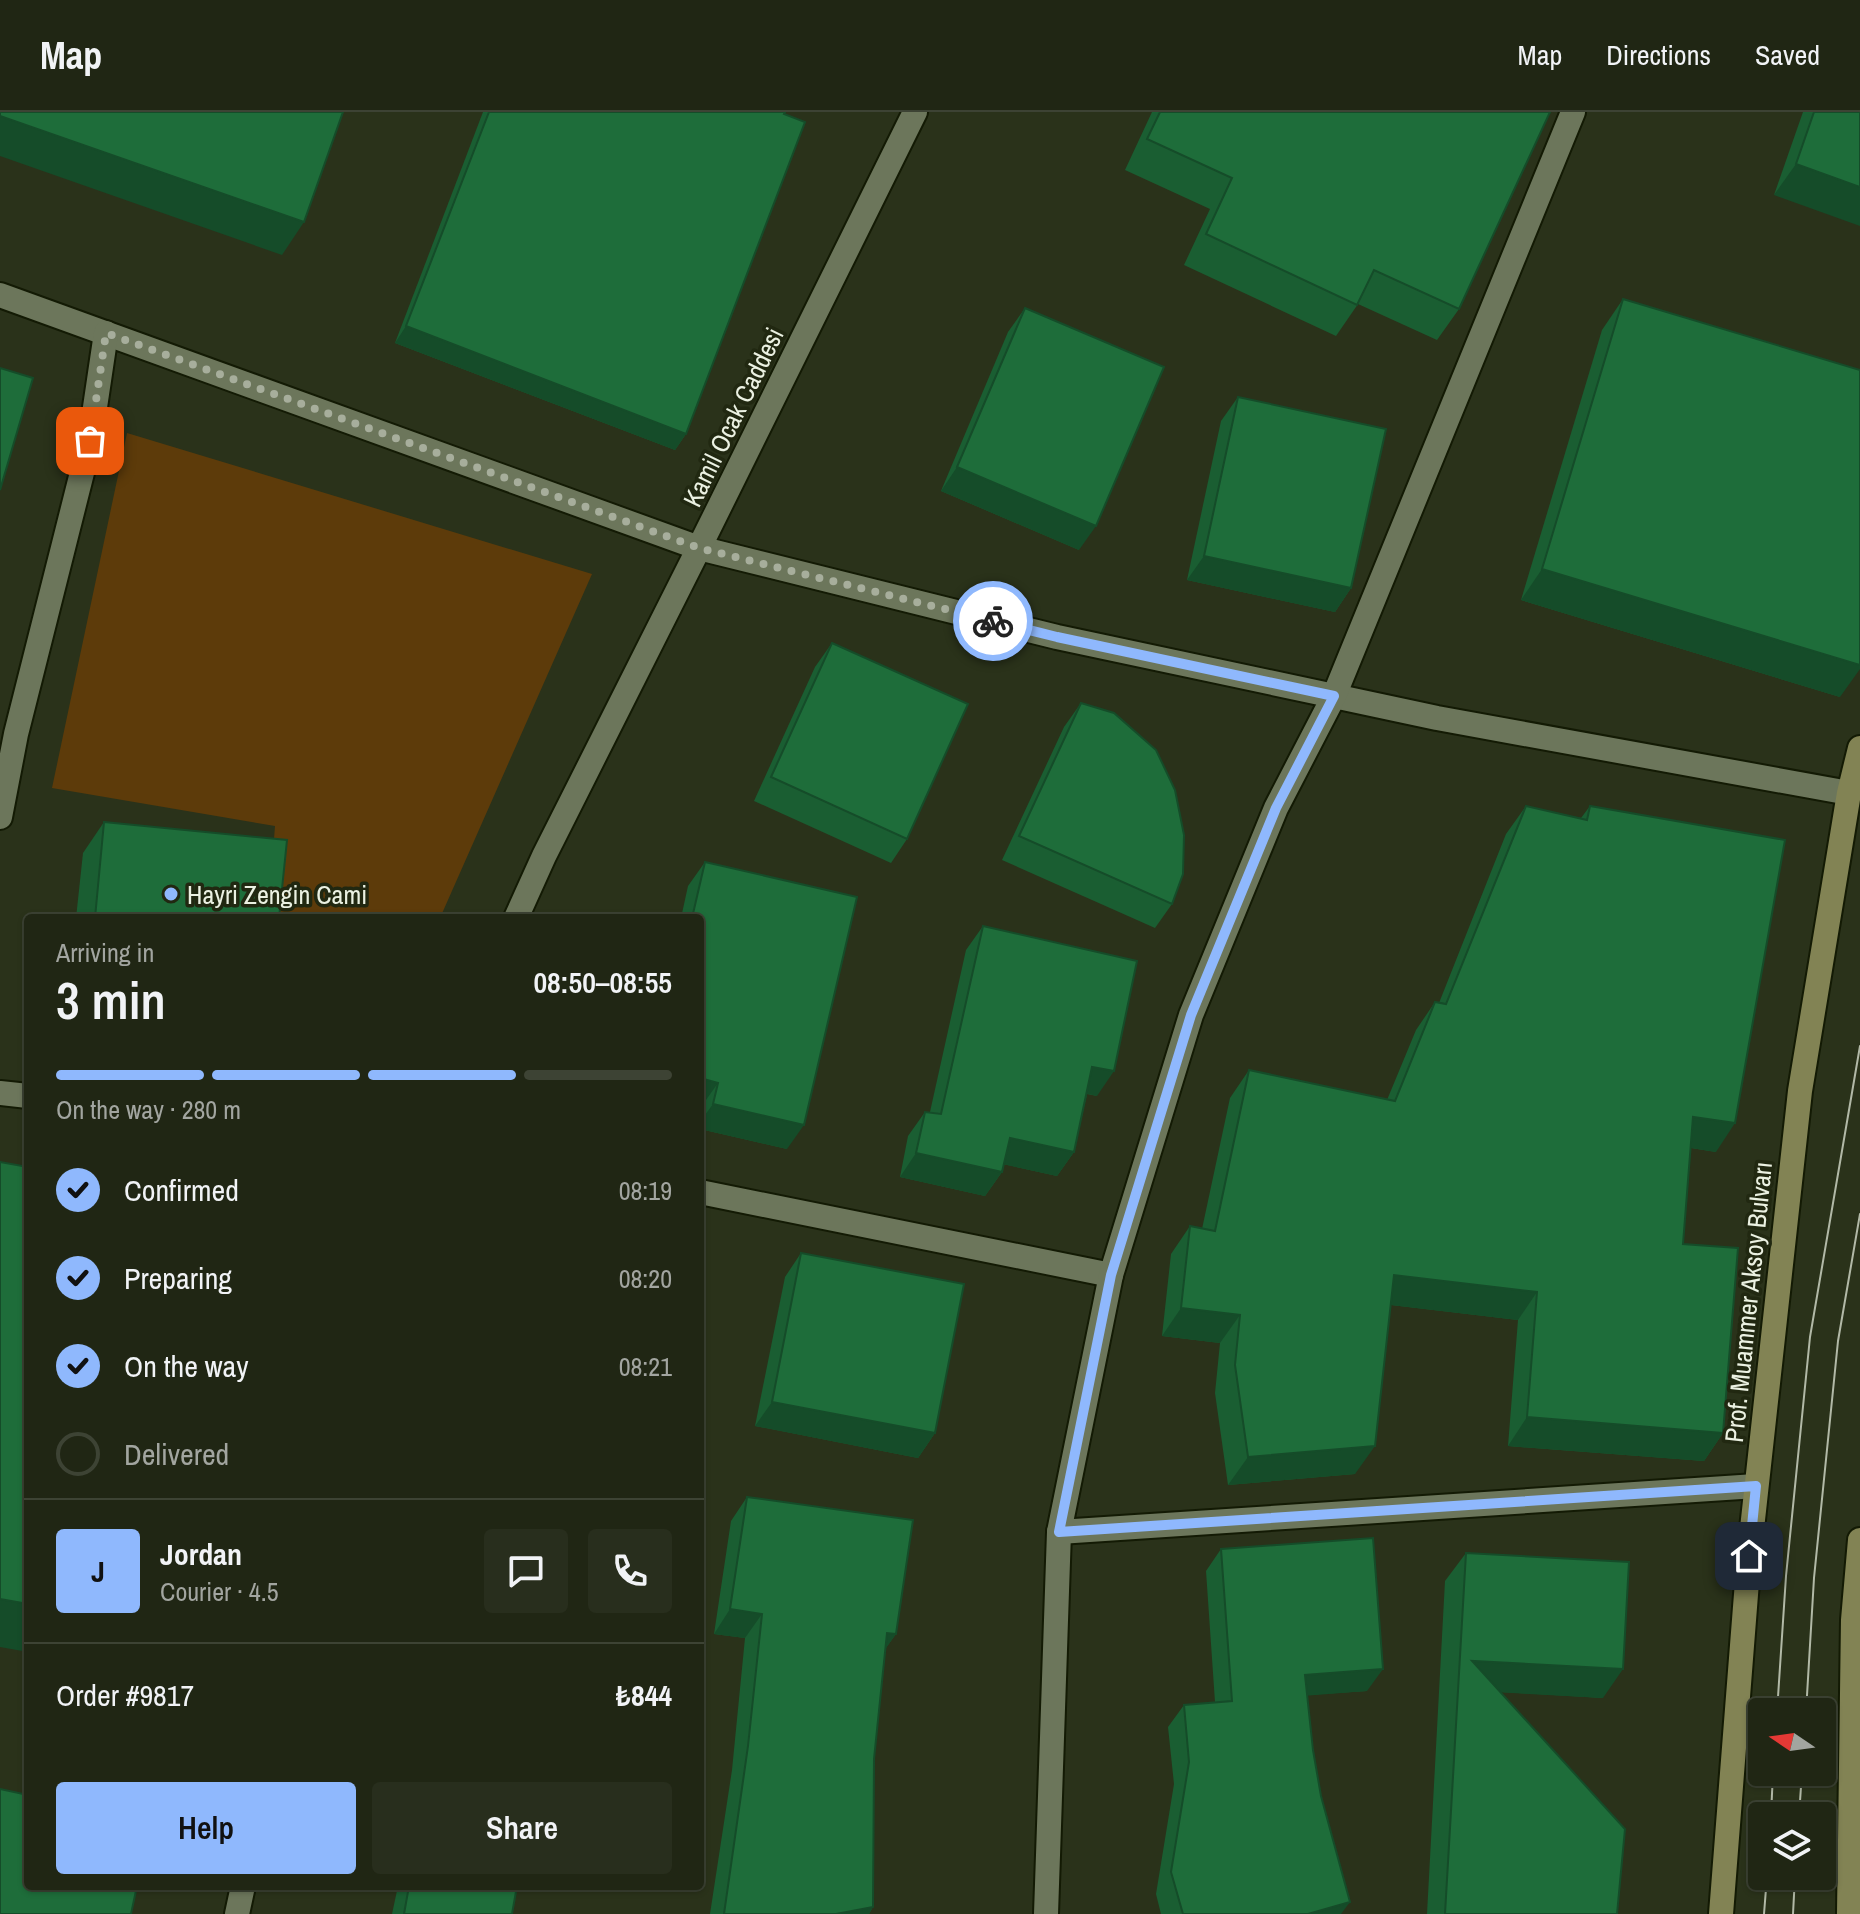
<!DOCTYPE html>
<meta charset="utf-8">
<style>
:root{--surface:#202614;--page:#282e1d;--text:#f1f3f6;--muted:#a2a5a0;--line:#3d4334;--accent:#8fb8fd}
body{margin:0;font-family:"Archivo Narrow",sans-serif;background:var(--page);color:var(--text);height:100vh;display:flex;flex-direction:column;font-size:30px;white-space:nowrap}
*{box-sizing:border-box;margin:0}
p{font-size:26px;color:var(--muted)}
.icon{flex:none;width:44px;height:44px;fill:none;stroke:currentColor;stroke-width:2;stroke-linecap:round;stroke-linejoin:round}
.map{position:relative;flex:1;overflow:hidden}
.panel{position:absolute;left:24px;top:802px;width:680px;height:976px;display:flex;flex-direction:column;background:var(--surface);border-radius:8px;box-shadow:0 2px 6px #0004,0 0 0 2px var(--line)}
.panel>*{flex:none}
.needle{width:52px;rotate:283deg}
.buttons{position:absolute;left:1748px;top:1586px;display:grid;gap:16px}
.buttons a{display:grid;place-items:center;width:88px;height:88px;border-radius:8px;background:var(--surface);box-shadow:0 2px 6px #0004,0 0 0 2px var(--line);font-size:40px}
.pin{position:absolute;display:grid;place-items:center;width:68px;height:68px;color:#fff;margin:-34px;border-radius:16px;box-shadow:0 4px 12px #0006}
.courier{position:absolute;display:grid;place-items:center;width:80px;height:80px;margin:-40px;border:6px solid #8fb8fd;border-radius:50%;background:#fff;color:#222;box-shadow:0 2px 10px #0007}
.overview em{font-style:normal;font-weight:600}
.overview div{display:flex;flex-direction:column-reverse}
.overview{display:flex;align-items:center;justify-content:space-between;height:136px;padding:0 32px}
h1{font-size:52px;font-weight:600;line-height:60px}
.bar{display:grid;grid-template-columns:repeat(4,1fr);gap:12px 8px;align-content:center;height:96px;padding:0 32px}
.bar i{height:10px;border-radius:6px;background:var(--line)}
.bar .active{background:var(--accent)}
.bar p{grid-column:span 4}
.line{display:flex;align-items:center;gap:20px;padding:0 32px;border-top:2px solid var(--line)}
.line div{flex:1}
.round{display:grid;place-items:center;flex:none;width:84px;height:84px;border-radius:8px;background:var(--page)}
ol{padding:0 32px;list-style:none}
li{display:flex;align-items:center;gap:24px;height:88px}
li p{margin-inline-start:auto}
li .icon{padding:8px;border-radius:50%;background:var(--accent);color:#111;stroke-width:4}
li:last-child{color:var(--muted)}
li i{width:44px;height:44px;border:4px solid var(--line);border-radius:50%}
.cta{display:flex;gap:16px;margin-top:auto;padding:16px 32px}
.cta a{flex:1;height:92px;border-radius:8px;background:var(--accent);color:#111;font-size:32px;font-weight:600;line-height:92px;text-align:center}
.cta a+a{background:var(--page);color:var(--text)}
header{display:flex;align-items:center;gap:48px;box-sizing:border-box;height:112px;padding:0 40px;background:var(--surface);border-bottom:2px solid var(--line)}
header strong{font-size:38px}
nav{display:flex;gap:44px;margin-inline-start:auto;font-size:28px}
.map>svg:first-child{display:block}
.green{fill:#5d3b0a}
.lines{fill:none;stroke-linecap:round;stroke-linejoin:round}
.minor-casing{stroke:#131a04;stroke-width:28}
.tertiary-casing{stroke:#131a04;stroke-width:28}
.secondary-casing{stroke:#131a04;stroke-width:28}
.minor{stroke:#6c765b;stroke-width:24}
.tertiary{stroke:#6c765b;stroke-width:24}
.secondary{stroke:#828354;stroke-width:24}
.tram{stroke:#b2b9a7;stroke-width:2}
.wall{fill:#1a5e32}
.shaded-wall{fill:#154c29}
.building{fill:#1e6d3a;stroke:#154c29;stroke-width:2}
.done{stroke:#a7ae9c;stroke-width:8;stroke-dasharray:0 14.4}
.route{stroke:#8fb8fd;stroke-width:10}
.poi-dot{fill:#8fb8fd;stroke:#212811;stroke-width:3}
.labels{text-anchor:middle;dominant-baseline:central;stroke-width:7;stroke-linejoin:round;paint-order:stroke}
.street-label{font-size:26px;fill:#ebf1e2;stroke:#212811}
.poi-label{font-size:26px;fill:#ebf1e2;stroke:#212811;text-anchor:start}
</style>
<header>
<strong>Map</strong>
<nav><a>Map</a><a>Directions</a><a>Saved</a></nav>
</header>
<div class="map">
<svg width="1860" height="1802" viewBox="0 0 1860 1802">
<rect width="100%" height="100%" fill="#2a321a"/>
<polygon class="green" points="127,321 592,462 440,806 268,806 275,714 52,676"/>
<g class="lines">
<g class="minor-casing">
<g id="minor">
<polyline points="0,183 699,436 1057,525 1334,584 1437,606 1849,681"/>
<polyline points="0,705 16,622 90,329 106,221"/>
<polyline points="0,981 28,984"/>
<polyline points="700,1080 1111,1163"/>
<polyline points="1059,1420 1756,1374"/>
<polyline points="1046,1802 1059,1420 1111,1163 1191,903 1276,696 1334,584 1573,0"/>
</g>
</g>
<g class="tertiary-casing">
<g id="tertiary">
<polyline points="516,806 544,744 699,436 915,0"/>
<polyline points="237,1802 243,1774"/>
</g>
</g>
<g class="secondary-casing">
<g id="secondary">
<polyline points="1721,1802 1749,1444 1800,979 1849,681 1860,636"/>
<polyline points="1849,1802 1853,1508 1860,1428"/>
</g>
</g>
<use href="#minor" class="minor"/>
<use href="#tertiary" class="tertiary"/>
<use href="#secondary" class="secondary"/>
<g class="tram">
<polyline points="1777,1600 1786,1464 1810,1225 1860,934"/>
<polyline points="1806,1600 1814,1466 1838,1229 1860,1102"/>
<polyline points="1771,1704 1773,1660"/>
<polyline points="1799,1704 1802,1660"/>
<polyline points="1764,1802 1767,1764"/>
<polyline points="1793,1802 1795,1764"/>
</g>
</g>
<g class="wall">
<polygon points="483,0 785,0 686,322 675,338 395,231"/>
<polygon points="1152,0 1550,0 1459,197 1437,228 1358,192 1336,224 1184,153 1210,97 1125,58"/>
<polygon points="1803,0 1860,0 1774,83"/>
<polygon points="1623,187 1840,585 1521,488 1602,218"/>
<polygon points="1025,196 1079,438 941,379 1008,220"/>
<polygon points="1238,285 1351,476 1335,500 1187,468 1221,309"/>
<polygon points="832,531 907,727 891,751 754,689 815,555"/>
<polygon points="1081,591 1172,792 1155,816 1002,748 1064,615"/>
<polygon points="1526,694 1581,706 1590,694 1716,1040 1691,1036 1683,1132 1723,1321 1704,1349 1508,1334 1518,1208 1391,1193 1355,1362 1228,1373 1215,1281 1220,1231 1162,1224 1171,1142 1190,1114 1202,1117 1230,986 1249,958 1387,988 1416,918 1435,890 1439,891 1506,722"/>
<polygon points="104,710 279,806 76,806 83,741"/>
<polygon points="705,750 787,1037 700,1017 700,806 681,806 688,774"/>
<polygon points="983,814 1097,984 1087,982 1074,1040 1057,1064 1003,1052 1002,1060 985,1084 900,1065 908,1024 925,1000 930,1000 966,838"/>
<polygon points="801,1141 935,1321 918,1346 755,1314 785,1165"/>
<polygon points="747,1385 896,1522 885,1537 874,1647 873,1795 869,1802 710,1802 732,1658 745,1526 714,1522 731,1409"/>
<polygon points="1221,1437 1367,1579 1307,1583 1313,1638 1341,1802 1161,1802 1156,1782 1174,1672 1168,1615 1184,1593 1215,1590 1206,1459"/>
<polygon points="1466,1441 1603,1586 1501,1580 1617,1802 1427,1802 1445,1469"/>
<polygon points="398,1774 517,1774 512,1802 392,1802"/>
</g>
<g class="shaded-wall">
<polygon points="0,4 304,110 282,143 0,44"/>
<polygon points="1796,52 1860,75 1860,114 1774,83"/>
<polygon points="406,214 686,322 675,338 395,231"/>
<polygon points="957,355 1096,414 1079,438 941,379"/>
<polygon points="1204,444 1351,476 1335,500 1187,468"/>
<polygon points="1542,457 1860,553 1860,557 1840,585 1521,488"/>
<polygon points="1092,955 1114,959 1097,984 1076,979"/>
<polygon points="700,966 718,971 701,995 700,994"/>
<polygon points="713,992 804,1013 787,1037 700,1017 700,1010"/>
<polygon points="1693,1005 1735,1011 1716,1040 1673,1033"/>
<polygon points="1010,1026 1074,1040 1057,1064 993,1050"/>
<polygon points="916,1041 1002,1060 985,1084 900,1065"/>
<polygon points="1394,1163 1537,1180 1518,1208 1374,1191"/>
<polygon points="1181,1196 1240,1203 1220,1231 1162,1224"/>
<polygon points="772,1290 935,1321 918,1346 755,1314"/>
<polygon points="1527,1305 1723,1321 1704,1349 1508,1334"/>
<polygon points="1375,1334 1355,1362 1228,1373 1248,1345"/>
<polygon points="0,1487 28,1492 28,1540 0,1535"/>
<polygon points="730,1497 762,1502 745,1526 714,1522"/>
<polygon points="887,1521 896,1522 879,1546"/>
<polygon points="1472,1549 1623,1557 1603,1586 1458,1578"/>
<polygon points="1383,1557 1367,1579 1290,1585 1305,1563"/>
<polygon points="1350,1790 1341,1802 1308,1802"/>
<polygon points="873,1795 869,1802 836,1802"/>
</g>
<g class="building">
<polygon points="0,0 343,0 304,110 0,4"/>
<polygon points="489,0 785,0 784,2 805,10 686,322 406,214"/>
<polygon points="1160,0 1550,0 1459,197 1374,158 1357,193 1206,122 1232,66 1147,27"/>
<polygon points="1814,0 1860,0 1860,75 1796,52"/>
<polygon points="1623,187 1860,258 1860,553 1542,457"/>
<polygon points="1025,196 1164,255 1096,414 957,355"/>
<polygon points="0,256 33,266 0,378"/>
<polygon points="1238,285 1386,317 1351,476 1204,444"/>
<polygon points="832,531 968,592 907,727 771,665"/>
<polygon points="1081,591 1114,601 1156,638 1175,678 1184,723 1183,762 1172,792 1019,724"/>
<polygon points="1526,694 1587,708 1590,694 1785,728 1735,1011 1693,1005 1683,1132 1738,1136 1723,1321 1527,1305 1537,1180 1394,1163 1375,1334 1248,1345 1235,1253 1240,1203 1181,1196 1190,1114 1215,1119 1249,958 1395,989 1435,890 1446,892"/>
<polygon points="104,710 287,728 279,806 95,806"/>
<polygon points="705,750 857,785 804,1013 713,992 718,971 700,966 700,806 692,806"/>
<polygon points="983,814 1137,849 1114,959 1092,955 1074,1040 1010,1026 1002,1060 916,1041 925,1000 941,1002"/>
<polygon points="0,1050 28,1055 28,1492 0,1487"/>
<polygon points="801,1141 964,1172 935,1321 772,1290"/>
<polygon points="747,1385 913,1408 896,1522 887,1521 874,1647 873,1795 836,1802 724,1802 748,1634 762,1502 730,1497"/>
<polygon points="1373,1426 1383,1557 1305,1563 1313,1638 1321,1684 1350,1790 1308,1802 1183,1802 1171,1760 1189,1650 1184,1593 1232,1589 1221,1437"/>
<polygon points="1466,1441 1629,1450 1623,1557 1472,1549 1625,1717 1617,1802 1445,1802"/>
<polygon points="0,1677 28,1683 28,1774 137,1774 131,1802 0,1802"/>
<polygon points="409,1774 517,1774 512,1802 404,1802"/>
</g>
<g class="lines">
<polyline class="done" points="90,329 106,221 699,436 993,509"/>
<polyline class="route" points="993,509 1057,525 1334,584 1276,696 1191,903 1111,1163 1059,1420 1756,1374 1749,1444"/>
</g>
<circle class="poi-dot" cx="171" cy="782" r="8"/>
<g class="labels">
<g class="street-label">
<text transform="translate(733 305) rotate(-64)">Kamil Ocak Caddesi</text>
<text transform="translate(1748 1190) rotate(-84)">Prof. Muammer Aksoy Bulvarı</text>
</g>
<g class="poi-label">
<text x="187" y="782">Hayri Zengin Cami</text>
</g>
</g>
</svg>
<div class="buttons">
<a><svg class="needle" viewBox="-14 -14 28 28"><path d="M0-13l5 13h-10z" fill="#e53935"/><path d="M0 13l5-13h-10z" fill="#a2a5a0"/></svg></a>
<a><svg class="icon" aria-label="layers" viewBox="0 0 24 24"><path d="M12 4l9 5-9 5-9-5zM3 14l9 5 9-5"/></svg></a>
</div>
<div class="pin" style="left:90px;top:329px;background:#ea580c"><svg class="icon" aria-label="bag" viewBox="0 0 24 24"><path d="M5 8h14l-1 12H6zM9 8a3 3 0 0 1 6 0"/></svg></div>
<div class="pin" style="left:1749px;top:1444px;background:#1f2937"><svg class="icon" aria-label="home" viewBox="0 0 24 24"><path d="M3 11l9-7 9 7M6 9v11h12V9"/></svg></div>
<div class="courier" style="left:993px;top:509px"><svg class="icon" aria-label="bike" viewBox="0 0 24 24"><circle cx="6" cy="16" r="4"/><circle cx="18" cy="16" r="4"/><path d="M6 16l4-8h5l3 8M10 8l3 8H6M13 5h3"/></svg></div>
<section class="panel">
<div class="overview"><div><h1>3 min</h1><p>Arriving in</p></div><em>08:50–08:55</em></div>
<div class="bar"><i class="active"></i><i class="active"></i><i class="active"></i><i></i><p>On the way · 280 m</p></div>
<ol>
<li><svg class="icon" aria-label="check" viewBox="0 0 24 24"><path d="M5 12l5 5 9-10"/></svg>Confirmed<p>08:19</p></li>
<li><svg class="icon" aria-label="check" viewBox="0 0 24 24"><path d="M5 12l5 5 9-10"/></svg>Preparing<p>08:20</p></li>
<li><svg class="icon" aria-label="check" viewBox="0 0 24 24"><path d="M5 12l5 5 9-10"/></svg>On the way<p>08:21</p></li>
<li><i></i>Delivered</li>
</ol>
<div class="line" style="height:144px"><b class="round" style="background:var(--accent);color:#111">J</b><div><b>Jordan</b><p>Courier · 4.5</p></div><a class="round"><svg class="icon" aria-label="chat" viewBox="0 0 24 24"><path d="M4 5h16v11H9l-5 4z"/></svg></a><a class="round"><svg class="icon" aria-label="phone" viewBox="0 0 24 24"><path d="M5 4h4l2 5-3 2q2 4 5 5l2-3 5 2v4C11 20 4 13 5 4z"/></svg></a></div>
<div class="line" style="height:104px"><div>Order #9817</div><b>₺844</b></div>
<div class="cta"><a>Help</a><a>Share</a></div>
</section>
</div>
